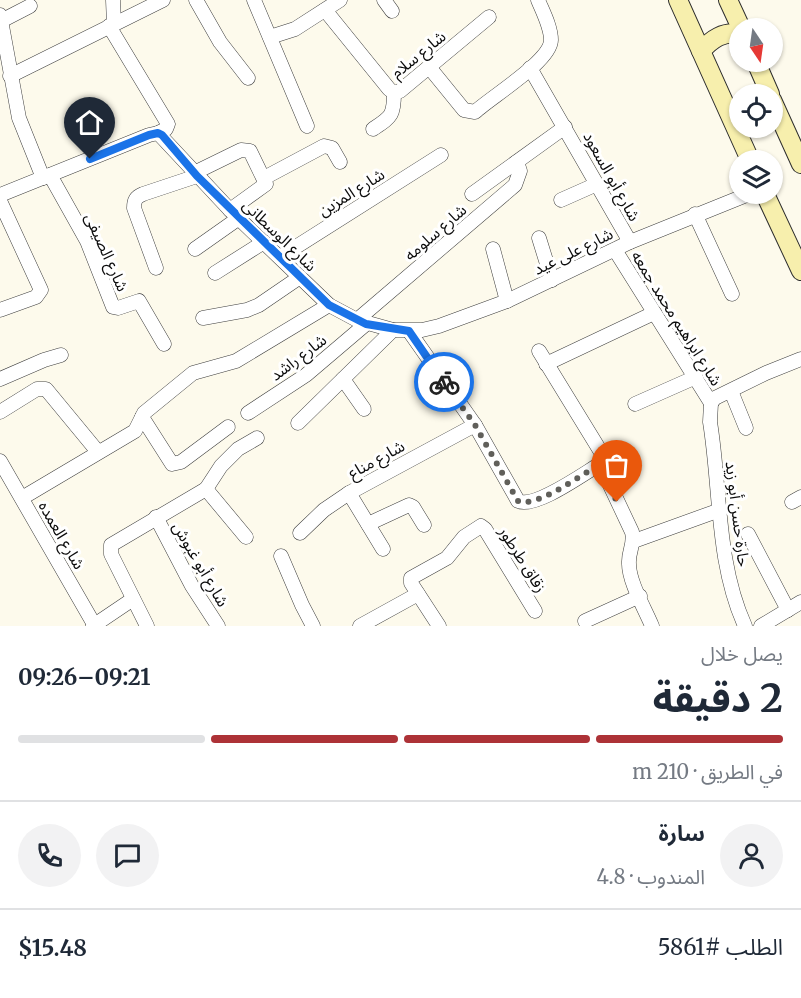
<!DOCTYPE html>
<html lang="ar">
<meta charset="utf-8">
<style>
:root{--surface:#fff;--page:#f2f2f3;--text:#1f2937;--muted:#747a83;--line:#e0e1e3;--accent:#ad3237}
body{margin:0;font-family:Merriweather,"Noto Sans Arabic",serif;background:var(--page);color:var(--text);direction:rtl;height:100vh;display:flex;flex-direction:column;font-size:22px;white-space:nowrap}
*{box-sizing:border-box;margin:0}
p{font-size:20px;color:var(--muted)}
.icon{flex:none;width:33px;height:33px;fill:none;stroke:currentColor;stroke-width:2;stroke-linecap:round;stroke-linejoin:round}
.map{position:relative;height:626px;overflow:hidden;direction:ltr}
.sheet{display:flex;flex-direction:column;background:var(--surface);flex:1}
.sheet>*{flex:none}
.needle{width:39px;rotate:167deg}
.buttons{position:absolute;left:729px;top:18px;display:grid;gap:12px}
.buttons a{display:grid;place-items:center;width:54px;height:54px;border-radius:50%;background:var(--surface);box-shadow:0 2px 4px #0004;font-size:30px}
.pin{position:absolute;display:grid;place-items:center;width:51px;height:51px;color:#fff;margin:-62px -26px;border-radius:50% 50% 50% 0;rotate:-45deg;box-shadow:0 0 6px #0007}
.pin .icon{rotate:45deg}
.courier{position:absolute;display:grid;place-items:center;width:60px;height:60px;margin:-30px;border:4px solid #1a73e8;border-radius:50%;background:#fff;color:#222;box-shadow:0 2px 8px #0007}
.head em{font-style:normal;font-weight:700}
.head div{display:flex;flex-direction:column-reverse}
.head{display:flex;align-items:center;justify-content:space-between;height:102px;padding:0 18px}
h1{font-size:39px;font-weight:700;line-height:45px}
.bar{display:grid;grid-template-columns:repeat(4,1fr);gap:9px 6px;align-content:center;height:72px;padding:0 18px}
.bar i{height:8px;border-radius:4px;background:var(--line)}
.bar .current{background:var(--accent)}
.bar p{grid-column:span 4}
.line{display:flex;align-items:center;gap:15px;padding:0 18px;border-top:2px solid var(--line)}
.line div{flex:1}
.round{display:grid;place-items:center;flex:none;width:63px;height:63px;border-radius:32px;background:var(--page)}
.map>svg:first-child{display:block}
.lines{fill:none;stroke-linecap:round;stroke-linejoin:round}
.street-casing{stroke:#3e3e3e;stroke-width:15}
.secondary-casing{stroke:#2d2d2d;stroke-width:20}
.street{stroke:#fff;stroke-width:14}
.secondary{stroke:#f7efad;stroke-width:18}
.done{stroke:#605f5a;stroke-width:6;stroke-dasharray:0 10.8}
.route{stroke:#1a73e8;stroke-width:8}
.labels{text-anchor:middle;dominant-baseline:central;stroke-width:6;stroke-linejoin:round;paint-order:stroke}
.street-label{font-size:16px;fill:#0b0b0b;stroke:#fff}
</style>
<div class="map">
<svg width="801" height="626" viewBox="0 0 801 626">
<rect width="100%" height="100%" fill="#fdfaec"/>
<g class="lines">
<g class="street-casing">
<g id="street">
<polyline points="113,0 114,24"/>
<polyline points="196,0 220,42 248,78"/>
<polyline points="254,0 307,126"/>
<polyline points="384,0 392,11"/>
<polyline points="325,10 389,89 394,93 400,91 489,17"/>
<polyline points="0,15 19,118 43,178"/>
<polyline points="1,21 30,6"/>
<polyline points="109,26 168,124 166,129 158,133"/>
<polyline points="270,37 295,29 340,0"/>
<path d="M429,67L464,110L475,112C491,97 551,61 551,40C551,27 543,12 538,0"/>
<polyline points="530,68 630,242"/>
<polyline points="10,76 163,0"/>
<path d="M373,129C391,117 394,116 394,93"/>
<polyline points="194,173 241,150 250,151 266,184 230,210"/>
<polyline points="50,175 87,241 113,307 118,308 139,301 164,344"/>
<polyline points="264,178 324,146 332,148 340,162"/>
<polyline points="472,194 565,127"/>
<polyline points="0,195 149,135 158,133 230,210 329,305 357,320 393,330 422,330 439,326 507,301 630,242 749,194"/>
<polyline points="561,200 597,184"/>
<polyline points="0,201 41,290 36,297 0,310"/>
<polyline points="695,214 732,294"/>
<polyline points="539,238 552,280"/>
<polyline points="195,249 239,218"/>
<polyline points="493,249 507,301"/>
<polyline points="615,250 711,403"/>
<polyline points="280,257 441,155"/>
<path d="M156,268L134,208C134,200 136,197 143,194L197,176"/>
<polyline points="215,273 264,242"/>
<polyline points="203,318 247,310 259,305 300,277"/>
<polyline points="357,320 515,185 520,171 517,162"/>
<path d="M409,331L475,425L518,501C535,509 583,474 600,464L604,460V457L539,351"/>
<polyline points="546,364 654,313"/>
<polyline points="0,379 44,360 61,355"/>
<polyline points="343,379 364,409"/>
<polyline points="731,391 746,428"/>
<path d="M711,403L710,422C721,490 716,562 745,626"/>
<polyline points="711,403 715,398 766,373 801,359"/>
<polyline points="635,404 696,377"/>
<polyline points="0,412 37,389 46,389 98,452"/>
<polyline points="248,413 306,375 366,324"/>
<polyline points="142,417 172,464 181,462 228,427"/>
<polyline points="298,423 393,330"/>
<polyline points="0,461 95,626"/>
<path d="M600,464L632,532C635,545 628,551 629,564C629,582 645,609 652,626"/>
<polyline points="206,489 246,537"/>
<polyline points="349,493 383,549"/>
<polyline points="22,498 135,431 144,413 193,373 236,361 329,305"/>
<polyline points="792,502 801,497"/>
<polyline points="156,517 192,586 218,626"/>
<polyline points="368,524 409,505 413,507 424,525"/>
<polyline points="300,533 324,510 349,493 475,425"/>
<polyline points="748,534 788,610"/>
<polyline points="634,541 720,510"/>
<polyline points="281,556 302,605 313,626"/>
<polyline points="585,621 640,596"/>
<polyline points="93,626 133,599"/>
<polyline points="147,626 111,554 111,545 206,489 221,466 238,449 257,438"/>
<polyline points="360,626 418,594"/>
<polyline points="439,626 411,583 411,578 447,558 464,537 481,526 485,529 535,611"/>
<polyline points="761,626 801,602"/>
</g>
</g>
<g class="secondary-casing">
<g id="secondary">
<polyline points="678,0 750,160"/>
<polyline points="728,0 741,28"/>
<path d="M701,51C712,39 723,31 740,34"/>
<polyline points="756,62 770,94"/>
<polyline points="772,100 801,164"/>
<polyline points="765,194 801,271"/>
</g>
</g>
<use href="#street" class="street"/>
<use href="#secondary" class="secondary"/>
</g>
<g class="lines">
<path class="done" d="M444,382L475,425L518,501C535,509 583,474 600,464L617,502"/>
<polyline class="route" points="90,159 149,135 158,133 162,135 197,176 329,305 366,324 409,331 444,382"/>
</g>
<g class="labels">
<g class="street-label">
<text transform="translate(418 54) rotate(-39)">شارع سلام</text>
<text transform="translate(612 176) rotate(61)">شارع أبو السعود</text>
<text transform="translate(351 192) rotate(-32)">شارع المزين</text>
<text transform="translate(435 232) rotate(-41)">شارع سلومه</text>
<text transform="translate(280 235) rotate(44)">شارع الوسطانى</text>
<text transform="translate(573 251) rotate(-26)">شارع على عيد</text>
<text transform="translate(107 252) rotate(66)">شارع الصيفى</text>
<text transform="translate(677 318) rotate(58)">شارع ابراهيم محمد جمعه</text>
<text transform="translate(298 357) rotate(-37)">شارع راشد</text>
<text transform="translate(376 459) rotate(-29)">شارع مناع</text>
<text transform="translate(738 514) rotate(83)">حارة حسن أبو زيد</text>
<text transform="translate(62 535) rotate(60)">شارع العمده</text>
<text transform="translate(523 559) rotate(58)">زقاق طرطور</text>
<text transform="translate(201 564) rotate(60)">شارع أبو غبوش</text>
</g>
</g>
</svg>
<div class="buttons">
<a><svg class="needle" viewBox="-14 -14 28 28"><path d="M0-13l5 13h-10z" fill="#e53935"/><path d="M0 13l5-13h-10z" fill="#747a83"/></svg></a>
<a><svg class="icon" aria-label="locate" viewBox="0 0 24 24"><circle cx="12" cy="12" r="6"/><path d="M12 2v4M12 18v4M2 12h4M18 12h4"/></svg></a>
<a><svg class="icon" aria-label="layers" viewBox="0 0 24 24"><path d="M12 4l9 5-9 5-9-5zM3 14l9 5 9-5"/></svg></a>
</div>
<div class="pin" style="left:617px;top:502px;background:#ea580c"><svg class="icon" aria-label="bag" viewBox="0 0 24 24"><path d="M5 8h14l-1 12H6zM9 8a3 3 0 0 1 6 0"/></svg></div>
<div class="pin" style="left:90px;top:159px;background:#1f2937"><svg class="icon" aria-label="home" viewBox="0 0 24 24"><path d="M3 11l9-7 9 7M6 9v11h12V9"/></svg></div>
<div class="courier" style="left:444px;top:382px"><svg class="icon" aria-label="bike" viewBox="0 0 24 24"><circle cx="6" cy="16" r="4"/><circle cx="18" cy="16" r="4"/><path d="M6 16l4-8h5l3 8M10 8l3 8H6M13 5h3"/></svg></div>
</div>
<section class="sheet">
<div class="head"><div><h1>2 دقيقة</h1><p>يصل خلال</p></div><em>09:21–09:26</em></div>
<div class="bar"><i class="current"></i><i class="current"></i><i class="current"></i><i></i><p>في الطريق · 210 m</p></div>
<div class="line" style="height:108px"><a class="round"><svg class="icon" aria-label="person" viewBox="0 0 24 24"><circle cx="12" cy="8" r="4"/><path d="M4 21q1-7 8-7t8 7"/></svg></a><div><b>سارة</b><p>المندوب · 4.8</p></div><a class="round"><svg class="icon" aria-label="chat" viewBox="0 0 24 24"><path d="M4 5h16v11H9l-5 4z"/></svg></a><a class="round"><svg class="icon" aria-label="phone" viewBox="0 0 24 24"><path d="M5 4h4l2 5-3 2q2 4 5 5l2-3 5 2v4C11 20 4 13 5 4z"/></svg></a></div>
<div class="line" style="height:78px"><div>الطلب #5861</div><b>$15.48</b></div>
</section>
